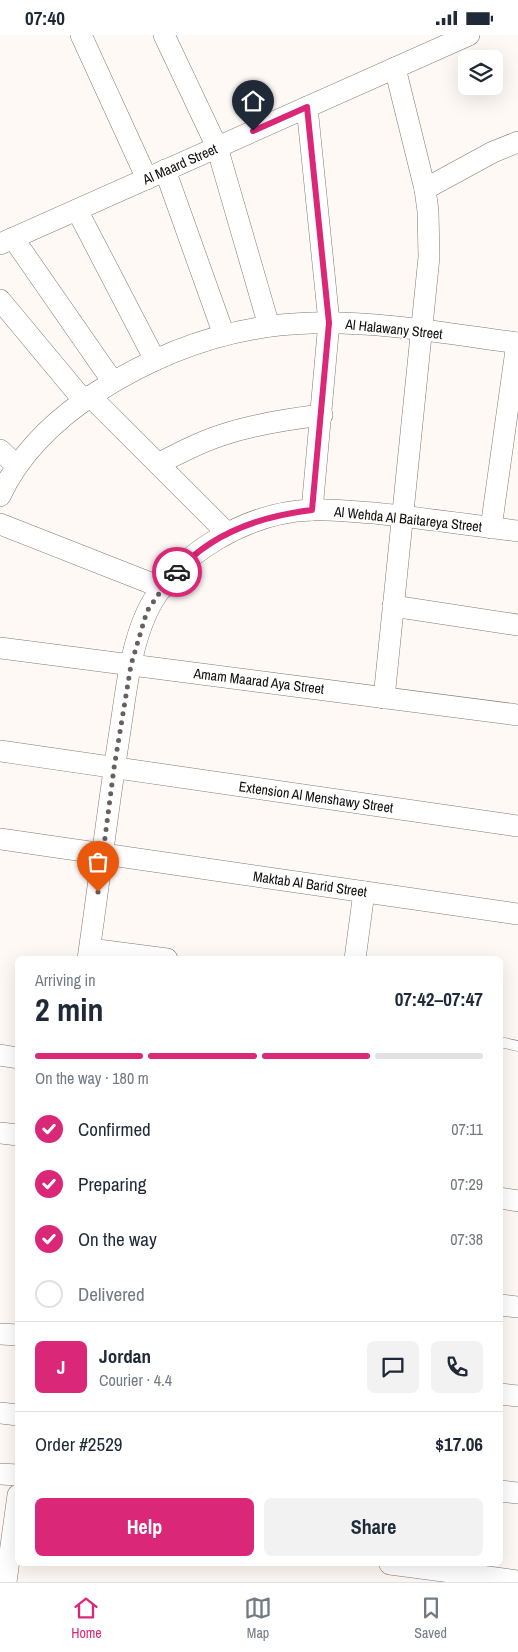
<!DOCTYPE html>
<meta charset="utf-8">
<style>
:root{--surface:#fff;--page:#f2f2f3;--text:#1f2937;--muted:#747a83;--line:#e0e1e3;--accent:#db2777}
body{margin:0;font-family:"Archivo Narrow",sans-serif;background:var(--page);color:var(--text);height:100vh;display:flex;flex-direction:column;font-size:19px;white-space:nowrap}
*{box-sizing:border-box;margin:0}
p{font-size:16px;color:var(--muted)}
.icon{flex:none;width:28px;height:28px;fill:none;stroke:currentColor;stroke-width:2;stroke-linecap:round;stroke-linejoin:round}
.map{position:relative;flex:1;overflow:hidden}
.panel{position:absolute;left:15px;top:921px;width:488px;height:610px;display:flex;flex-direction:column;background:var(--surface);border-radius:8px;box-shadow:0 5px 20px #0002}
.panel>*{flex:none}
.fabs{position:absolute;left:458px;top:15px;display:grid;gap:10px}
.fabs a{display:grid;place-items:center;width:45px;height:45px;border-radius:8px;background:var(--surface);box-shadow:0 5px 20px #0002;font-size:25px}
.pin{position:absolute;display:grid;place-items:center;width:42px;height:42px;color:#fff;margin:-51px -21px;border-radius:50% 50% 50% 0;rotate:-45deg;box-shadow:0 0 5px #0007}
.pin .icon{rotate:45deg}
.courier{position:absolute;display:grid;place-items:center;width:50px;height:50px;margin:-25px;border:4px solid #db2777;border-radius:50%;background:#fff;color:#222;box-shadow:0 1px 6px #0007}
.summary em{font-style:normal;font-weight:700}
.summary div{display:flex;flex-direction:column-reverse}
.summary{display:flex;align-items:center;justify-content:space-between;height:85px;padding:0 20px}
h1{font-size:32px;font-weight:700;line-height:38px}
.bar{display:grid;grid-template-columns:repeat(4,1fr);gap:8px 5px;align-content:center;height:60px;padding:0 20px}
.bar i{height:6px;border-radius:4px;background:var(--line)}
.bar .selected{background:var(--accent)}
.bar p{grid-column:span 4}
.line{display:flex;align-items:center;gap:12px;padding:0 20px;border-top:1px solid var(--line)}
.line div{flex:1}
.round{display:grid;place-items:center;flex:none;width:52px;height:52px;border-radius:8px;background:var(--page)}
ol{padding:0 20px;list-style:none}
li{display:flex;align-items:center;gap:15px;height:55px}
li p{margin-inline-start:auto}
li .icon{padding:5px;border-radius:50%;background:var(--accent);color:#fff;stroke-width:4}
li:last-child{color:var(--muted)}
li i{width:28px;height:28px;border:2px solid var(--line);border-radius:50%}
.button{display:flex;gap:10px;margin-top:auto;padding:10px 20px}
.button a{flex:1;height:58px;border-radius:8px;background:var(--accent);color:#fff;font-size:20px;font-weight:700;line-height:58px;text-align:center}
.button a+a{background:var(--page);color:var(--text)}
.status{display:flex;justify-content:space-between;align-items:center;height:35px;padding:0 25px;background:var(--surface);direction:ltr}
.status svg{height:14px;fill:currentColor}
.tabs{display:flex;justify-content:space-around;align-items:center;height:70px;border-top:1px solid var(--line);background:var(--surface);font-size:14px;color:var(--muted)}
.tabs a{display:grid;justify-items:center;gap:2px}
.tabs .selected{color:var(--accent)}
.map>svg:first-child{display:block}
.lines{fill:none;stroke-linecap:round;stroke-linejoin:round}
.lane-casing{stroke:#847872;stroke-width:11}
.street-casing{stroke:#847872;stroke-width:22}
.lane{stroke:#fff;stroke-width:10}
.street{stroke:#fff;stroke-width:21}
.done{stroke:#66615f;stroke-width:5;stroke-dasharray:0 9}
.route{stroke:#db2777;stroke-width:6}
.labels{text-anchor:middle;dominant-baseline:central;stroke-width:4;stroke-linejoin:round;paint-order:stroke}
.street-label{font-size:14px;fill:#130f0d;stroke:#fff}
</style>
<div class="status"><b>07:40</b><svg viewBox="0 0 49 12"><path d="M0 12V9h3v3zM5 12V6h3v6zM10 12V3h3v9zM15 12V0h3v12zM26 1h20v11H26zM47 4h2v5h-2z"/></svg></div>
<div class="map">
<svg width="518" height="1547" viewBox="0 0 518 1547">
<rect width="100%" height="100%" fill="#fff9f6"/>
<g class="lines">
<g class="lane-casing">
<polyline id="lane" points="500,1007 518,1011"/>
</g>
<g class="street-casing">
<g id="street">
<polyline points="81,0 147,144"/>
<polyline points="164,0 217,112 269,291"/>
<polyline points="307,72 329,287 312,475"/>
<polyline points="165,135 224,300"/>
<polyline points="425,154 493,117 518,107"/>
<polyline points="77,175 155,325"/>
<polyline points="13,203 113,347"/>
<polyline points="0,209 469,0"/>
<polyline points="0,265 84,366"/>
<polyline points="90,361 227,498"/>
<polyline points="0,415 17,431"/>
<path d="M158,429C179,418 200,407 222,400C255,389 288,384 322,380"/>
<path d="M0,461C20,418 57,383 97,357C161,316 234,290 311,288C379,286 450,299 518,308"/>
<polyline points="0,489 163,553"/>
<polyline points="491,493 517,308"/>
<polyline points="393,571 518,590"/>
<polyline points="0,613 518,680"/>
<polyline points="384,663 429,222 428,176 425,154 395,33"/>
<polyline points="0,716 518,791"/>
<polyline points="0,804 518,879"/>
<polyline points="90,914 167,924"/>
<path d="M88,924C99,848 108,772 120,696C126,657 130,614 147,577C175,518 249,477 312,475C333,474 353,477 374,478C422,483 470,490 518,496"/>
<polyline points="355,924 364,857"/>
<polyline points="0,1020 18,1023"/>
<polyline points="0,1098 18,1100"/>
<polyline points="500,1163 518,1166"/>
<polyline points="500,1270 518,1272"/>
<polyline points="0,1299 18,1300"/>
<polyline points="500,1359 518,1361"/>
<polyline points="0,1378 18,1380"/>
<polyline points="0,1439 18,1440"/>
<polyline points="500,1456 518,1458"/>
<polyline points="390,1529 518,1546"/>
<polyline points="6,1547 18,1460"/>
</g>
</g>
<use href="#lane" class="lane"/>
<use href="#street" class="street"/>
</g>
<g class="lines">
<polyline class="done" points="98,857 114,733 131,630 147,576 163,553 177,537"/>
<path class="route" d="M177,537C212,497 262,481 312,475L329,288L307,72L253,96"/>
</g>
<g class="labels">
<g class="street-label">
<text transform="translate(180 129) rotate(-24)">Al Maard Street</text>
<text transform="translate(394 294) rotate(6)">Al Halawany Street</text>
<text transform="translate(408 484) rotate(6)">Al Wehda Al Baitareya Street</text>
<text transform="translate(259 646) rotate(7)">Amam Maarad Aya Street</text>
<text transform="translate(316 762) rotate(8)">Extension Al Menshawy Street</text>
<text transform="translate(310 849) rotate(8)">Maktab Al Barid Street</text>
</g>
</g>
</svg>
<div class="fabs">
<a><svg class="icon" aria-label="layers" viewBox="0 0 24 24"><path d="M12 4l9 5-9 5-9-5zM3 14l9 5 9-5"/></svg></a>
</div>
<div class="pin" style="left:98px;top:857px;background:#ea580c"><svg class="icon" aria-label="bag" viewBox="0 0 24 24"><path d="M5 8h14l-1 12H6zM9 8a3 3 0 0 1 6 0"/></svg></div>
<div class="pin" style="left:253px;top:96px;background:#1f2937"><svg class="icon" aria-label="home" viewBox="0 0 24 24"><path d="M3 11l9-7 9 7M6 9v11h12V9"/></svg></div>
<div class="courier" style="left:177px;top:537px"><svg class="icon" aria-label="car" viewBox="0 0 24 24"><path d="M5 17H2v-5l4-1 3-4h7l3 4 3 1v5h-3M9 17h6M6 11h13"/><circle cx="7" cy="17" r="2"/><circle cx="17" cy="17" r="2"/></svg></div>
<section class="panel">
<div class="summary"><div><h1>2 min</h1><p>Arriving in</p></div><em>07:42–07:47</em></div>
<div class="bar"><i class="selected"></i><i class="selected"></i><i class="selected"></i><i></i><p>On the way · 180 m</p></div>
<ol>
<li><svg class="icon" aria-label="check" viewBox="0 0 24 24"><path d="M5 12l5 5 9-10"/></svg>Confirmed<p>07:11</p></li>
<li><svg class="icon" aria-label="check" viewBox="0 0 24 24"><path d="M5 12l5 5 9-10"/></svg>Preparing<p>07:29</p></li>
<li><svg class="icon" aria-label="check" viewBox="0 0 24 24"><path d="M5 12l5 5 9-10"/></svg>On the way<p>07:38</p></li>
<li><i></i>Delivered</li>
</ol>
<div class="line" style="height:90px"><b class="round" style="background:var(--accent);color:#fff">J</b><div><b>Jordan</b><p>Courier · 4.4</p></div><a class="round"><svg class="icon" aria-label="chat" viewBox="0 0 24 24"><path d="M4 5h16v11H9l-5 4z"/></svg></a><a class="round"><svg class="icon" aria-label="phone" viewBox="0 0 24 24"><path d="M5 4h4l2 5-3 2q2 4 5 5l2-3 5 2v4C11 20 4 13 5 4z"/></svg></a></div>
<div class="line" style="height:65px"><div>Order #2529</div><b>$17.06</b></div>
<div class="button"><a>Help</a><a>Share</a></div>
</section>
</div>
<nav class="tabs">
<a class="selected"><svg class="icon" aria-label="home" viewBox="0 0 24 24"><path d="M3 11l9-7 9 7M6 9v11h12V9"/></svg>Home</a>
<a><svg class="icon" aria-label="map" viewBox="0 0 24 24"><path d="M3 6l6-2 6 2 6-2v14l-6 2-6-2-6 2zM9 4v14M15 6v14"/></svg>Map</a>
<a><svg class="icon" aria-label="saved" viewBox="0 0 24 24"><path d="M7 4h10v16l-5-4-5 4z"/></svg>Saved</a>
</nav>
